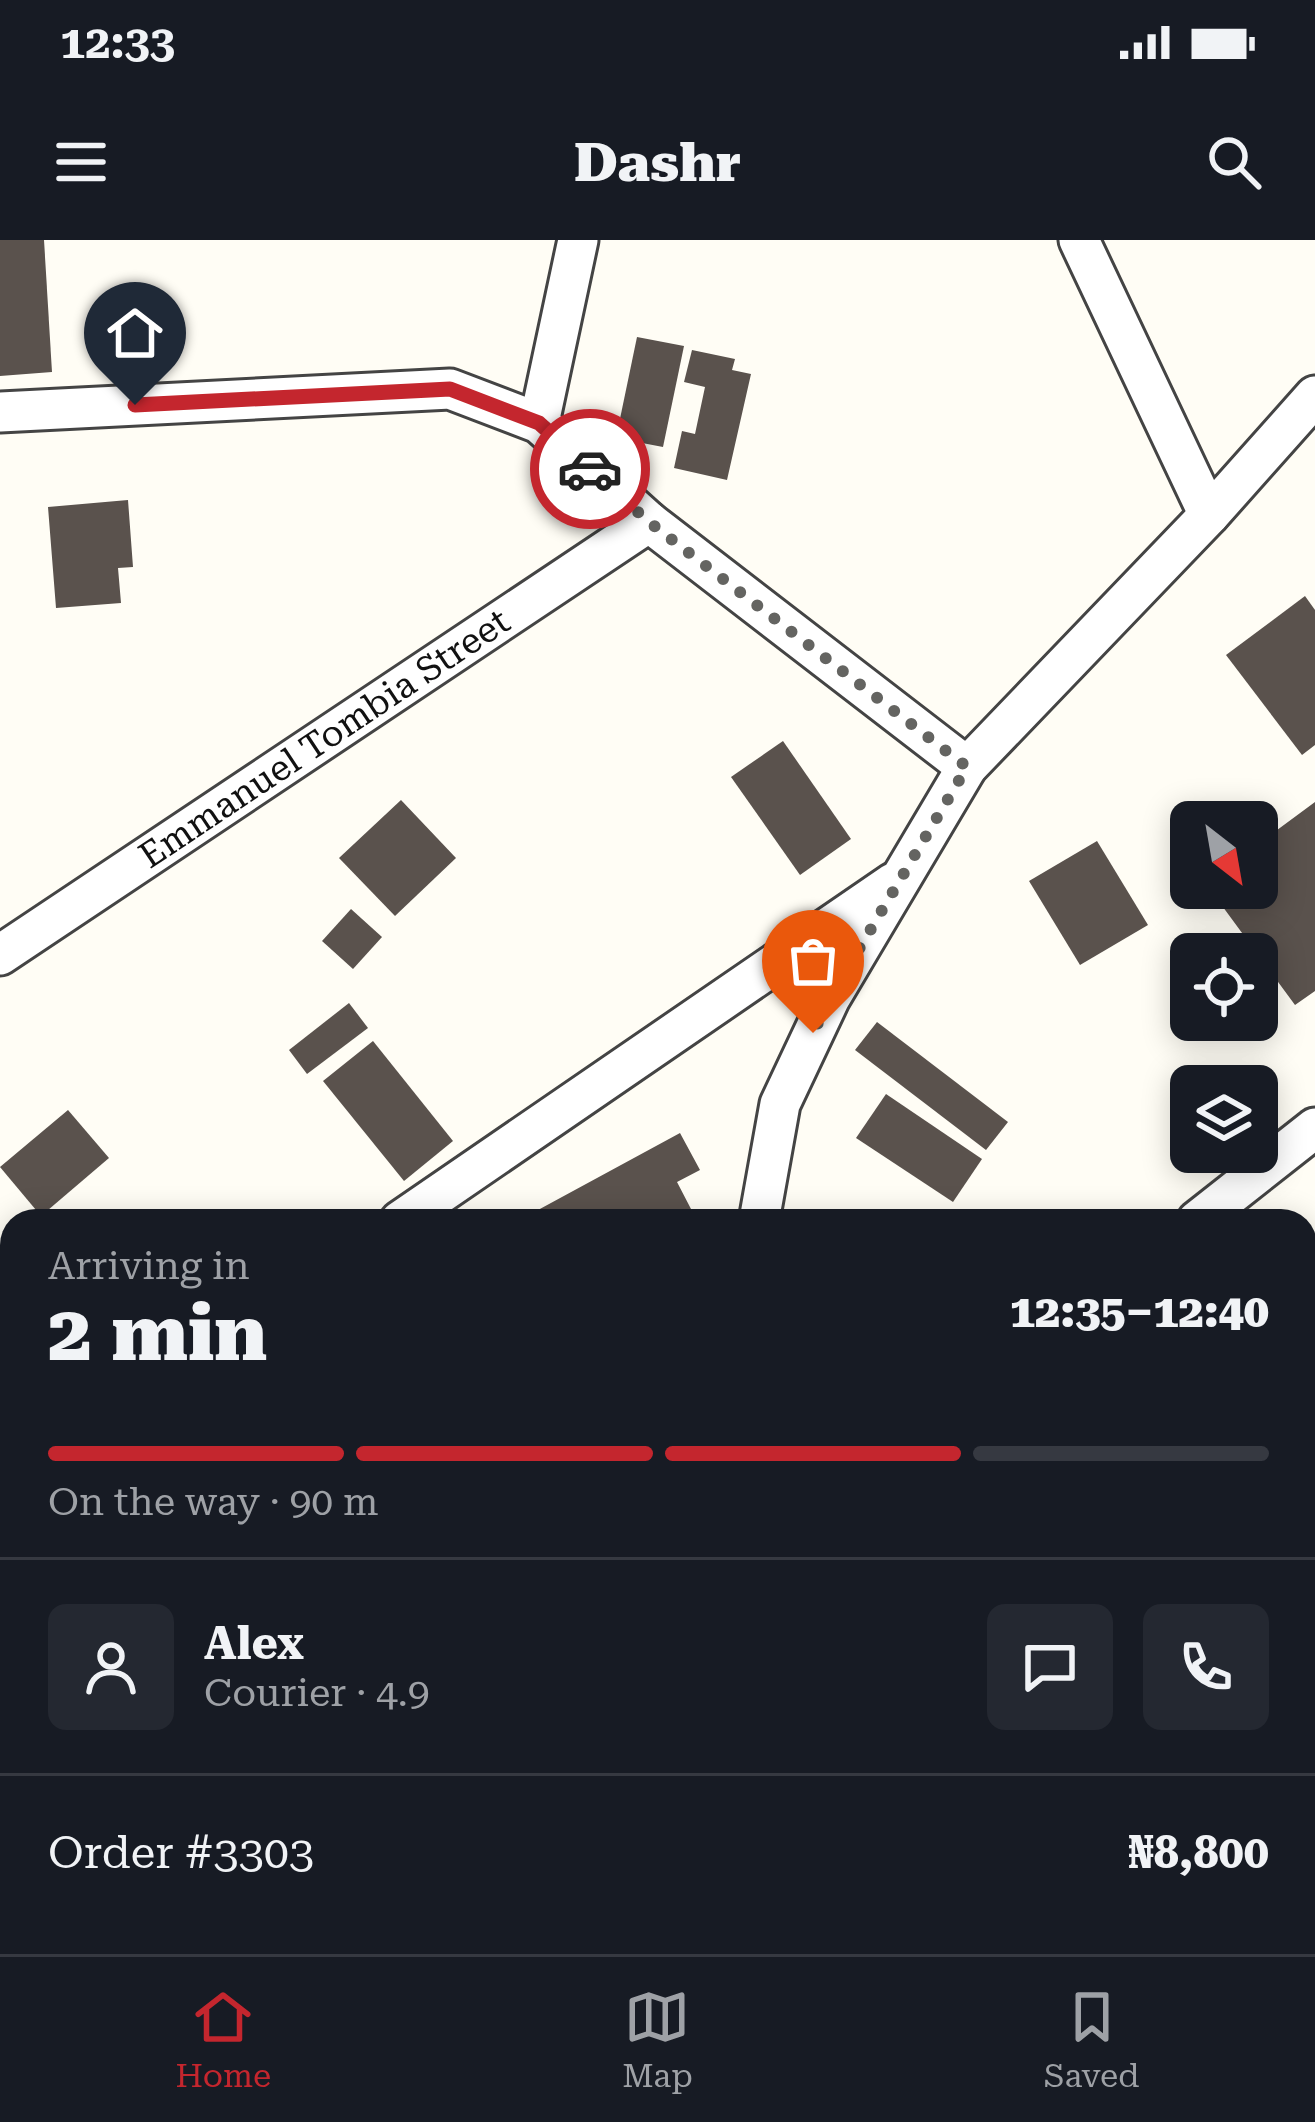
<!DOCTYPE html>
<meta charset="utf-8">
<style>
:root{--surface:#171b24;--page:#242831;--text:#f1f3f6;--muted:#9ea1a6;--line:#363941;--accent:#c4262e}
body{margin:0;font-family:"Roboto Serif",serif;background:var(--page);color:var(--text);height:100vh;display:flex;flex-direction:column;font-size:45px;white-space:nowrap}
*{box-sizing:border-box;margin:0}
p{font-size:39px;color:var(--muted)}
.icon{flex:none;width:66px;height:66px;fill:none;stroke:currentColor;stroke-width:2;stroke-linecap:round;stroke-linejoin:round}
.map{position:relative;flex:1;overflow:hidden}
.drawer{position:absolute;left:0px;top:969px;width:1317px;height:747px;display:flex;flex-direction:column;background:var(--surface);border-radius:36px 36px 0 0;box-shadow:0 6px 30px #0003}
.drawer>*{flex:none}
.needle{width:78px;rotate:149deg}
.tools{position:absolute;left:1170px;top:561px;display:grid;gap:24px}
.tools a{display:grid;place-items:center;width:108px;height:108px;border-radius:18px;background:var(--surface);box-shadow:0 6px 30px #0003;font-size:60px}
.pin{position:absolute;display:grid;place-items:center;width:102px;height:102px;color:#fff;margin:-123px -51px;border-radius:50% 50% 50% 0;rotate:-45deg;box-shadow:0 0 12px #0007}
.pin .icon{rotate:45deg}
.courier{position:absolute;display:grid;place-items:center;width:120px;height:120px;margin:-60px;border:9px solid #c4262e;border-radius:50%;background:#fff;color:#222;box-shadow:0 3px 15px #0007}
.overview em{font-style:normal;font-weight:800}
.overview div{display:flex;flex-direction:column-reverse}
.overview{display:flex;align-items:center;justify-content:space-between;height:204px;padding:0 48px}
h1{font-size:78px;font-weight:800;line-height:90px}
.bar{display:grid;grid-template-columns:repeat(4,1fr);gap:18px 12px;align-content:center;height:144px;padding:0 48px}
.bar i{height:15px;border-radius:9px;background:var(--line)}
.bar .current{background:var(--accent)}
.bar p{grid-column:span 4}
.line{display:flex;align-items:center;gap:30px;padding:0 48px;border-top:3px solid var(--line)}
.line div{flex:1}
.round{display:grid;place-items:center;flex:none;width:126px;height:126px;border-radius:18px;background:var(--page)}
.status{display:flex;justify-content:space-between;align-items:center;height:84px;padding:0 60px;background:var(--surface);direction:ltr}
.status svg{height:33px;fill:currentColor}
header{display:flex;justify-content:space-between;align-items:center;height:156px;padding:0 48px;background:var(--surface);font-size:54px;font-weight:800}
.tab-bar{display:flex;justify-content:space-around;align-items:center;height:168px;border-top:3px solid var(--line);background:var(--surface);font-size:33px;color:var(--muted)}
.tab-bar a{display:grid;justify-items:center;gap:6px}
.tab-bar .current{color:var(--accent)}
.map>svg:first-child{display:block}
.building{fill:#5a524d}
.lines{fill:none;stroke-linecap:round;stroke-linejoin:round}
.minor-casing{stroke:#444;stroke-width:45}
.minor{stroke:#fff;stroke-width:39}
.done{stroke:#646461;stroke-width:12;stroke-dasharray:0 21.6}
.route{stroke:#c4262e;stroke-width:15}
.labels{text-anchor:middle;dominant-baseline:central;stroke-width:12;stroke-linejoin:round;paint-order:stroke}
.street-label{font-size:36px;fill:#111;stroke:#fff}
</style>
<div class="status"><b>12:33</b><svg viewBox="0 0 49 12"><path d="M0 12V9h3v3zM5 12V6h3v6zM10 12V3h3v9zM15 12V0h3v12zM26 1h20v11H26zM47 4h2v5h-2z"/></svg></div>
<header><svg class="icon" aria-label="menu" viewBox="0 0 24 24"><path d="M4 6h16M4 12h16M4 18h16"/></svg>Dashr<svg class="icon" aria-label="search" viewBox="0 0 24 24"><circle cx="10" cy="10" r="6"/><path d="M15 15l6 6"/></svg></header>
<div class="map">
<svg width="1315" height="1714" viewBox="0 0 1315 1714">
<rect width="100%" height="100%" fill="#fffdf5"/>
<g class="building">
<polygon points="0,0 44,0 52,132 0,136"/>
<polygon points="637,97 684,106 663,207 616,198"/>
<polygon points="692,110 735,119 732,130 751,134 727,240 674,228 682,191 695,194 705,147 684,142"/>
<polygon points="128,260 133,327 118,328 121,363 56,368 48,267"/>
<polygon points="1305,356 1315,370 1315,505 1302,515 1226,415"/>
<polygon points="783,501 851,599 800,635 731,537"/>
<polygon points="401,560 456,618 395,676 339,618"/>
<polygon points="1315,562 1315,751 1295,765 1209,648 1257,648 1257,605"/>
<polygon points="1097,601 1148,685 1080,725 1029,641"/>
<polygon points="351,669 382,697 353,729 322,701"/>
<polygon points="349,763 368,788 307,834 289,810"/>
<polygon points="877,782 1008,882 986,910 855,810"/>
<polygon points="373,801 453,901 404,941 323,841"/>
<polygon points="886,854 982,919 953,962 856,898"/>
<polygon points="68,870 109,918 41,976 0,927"/>
<polygon points="680,893 700,930 677,942 691,969 670,981 544,981 538,970"/>
<polygon points="12,1002 12,1077 0,1061 0,1011"/>
<polygon points="0,1082 12,1099 12,1207 0,1190"/>
<polygon points="12,1341 12,1429 0,1408 0,1349"/>
<polygon points="1305,1637 1315,1650 1315,1714 1268,1714 1261,1704 1305,1704"/>
<polygon points="538,1704 582,1704 591,1714 527,1714"/>
<polygon points="621,1704 724,1704 713,1714 631,1714"/>
<polygon points="776,1704 874,1704 882,1714 779,1714 773,1707"/>
<polygon points="910,1704 1017,1704 1005,1714 919,1714"/>
</g>
<g class="lines">
<g class="minor-casing">
<g id="minor">
<polyline points="1079,0 1209,275"/>
<polyline points="0,172 450,149 539,183 649,282 967,527"/>
<polyline points="539,183 578,0"/>
<path id="s1" d="M0,715L649,282"/>
<polyline points="400,981 893,643"/>
<polyline points="759,981 780,864 830,758 967,527 1209,275 1315,156"/>
<polyline points="1197,981 1315,888"/>
<polyline points="0,1255 12,1247"/>
<polyline points="1305,1317 1315,1317"/>
<polyline points="1305,1545 1315,1537"/>
<polyline points="276,1714 289,1704"/>
<polyline points="1079,1714 1093,1704"/>
</g>
</g>
<use href="#minor" class="minor"/>
</g>
<g class="lines">
<polyline class="done" points="590,229 649,282 967,527 830,758 813,793"/>
<polyline class="route" points="135,165 450,149 539,183 590,229"/>
</g>
<g class="labels">
<g class="street-label">
<text stroke="none"><textPath href="#s1" startOffset="390">Emmanuel Tombia Street</textPath></text>
</g>
</g>
</svg>
<div class="tools">
<a><svg class="needle" viewBox="-14 -14 28 28"><path d="M0-13l5 13h-10z" fill="#e53935"/><path d="M0 13l5-13h-10z" fill="#9ea1a6"/></svg></a>
<a><svg class="icon" aria-label="locate" viewBox="0 0 24 24"><circle cx="12" cy="12" r="6"/><path d="M12 2v4M12 18v4M2 12h4M18 12h4"/></svg></a>
<a><svg class="icon" aria-label="layers" viewBox="0 0 24 24"><path d="M12 4l9 5-9 5-9-5zM3 14l9 5 9-5"/></svg></a>
</div>
<div class="pin" style="left:813px;top:793px;background:#ea580c"><svg class="icon" aria-label="bag" viewBox="0 0 24 24"><path d="M5 8h14l-1 12H6zM9 8a3 3 0 0 1 6 0"/></svg></div>
<div class="pin" style="left:135px;top:165px;background:#1f2937"><svg class="icon" aria-label="home" viewBox="0 0 24 24"><path d="M3 11l9-7 9 7M6 9v11h12V9"/></svg></div>
<div class="courier" style="left:590px;top:229px"><svg class="icon" aria-label="car" viewBox="0 0 24 24"><path d="M5 17H2v-5l4-1 3-4h7l3 4 3 1v5h-3M9 17h6M6 11h13"/><circle cx="7" cy="17" r="2"/><circle cx="17" cy="17" r="2"/></svg></div>
<section class="drawer">
<div class="overview"><div><h1>2 min</h1><p>Arriving in</p></div><em>12:35–12:40</em></div>
<div class="bar"><i class="current"></i><i class="current"></i><i class="current"></i><i></i><p>On the way · 90 m</p></div>
<div class="line" style="height:216px"><a class="round"><svg class="icon" aria-label="person" viewBox="0 0 24 24"><circle cx="12" cy="8" r="4"/><path d="M4 21q1-7 8-7t8 7"/></svg></a><div><b>Alex</b><p>Courier · 4.9</p></div><a class="round"><svg class="icon" aria-label="chat" viewBox="0 0 24 24"><path d="M4 5h16v11H9l-5 4z"/></svg></a><a class="round"><svg class="icon" aria-label="phone" viewBox="0 0 24 24"><path d="M5 4h4l2 5-3 2q2 4 5 5l2-3 5 2v4C11 20 4 13 5 4z"/></svg></a></div>
<div class="line" style="height:156px"><div>Order #3303</div><b>₦8,800</b></div>
</section>
</div>
<nav class="tab-bar">
<a class="current"><svg class="icon" aria-label="home" viewBox="0 0 24 24"><path d="M3 11l9-7 9 7M6 9v11h12V9"/></svg>Home</a>
<a><svg class="icon" aria-label="map" viewBox="0 0 24 24"><path d="M3 6l6-2 6 2 6-2v14l-6 2-6-2-6 2zM9 4v14M15 6v14"/></svg>Map</a>
<a><svg class="icon" aria-label="saved" viewBox="0 0 24 24"><path d="M7 4h10v16l-5-4-5 4z"/></svg>Saved</a>
</nav>
